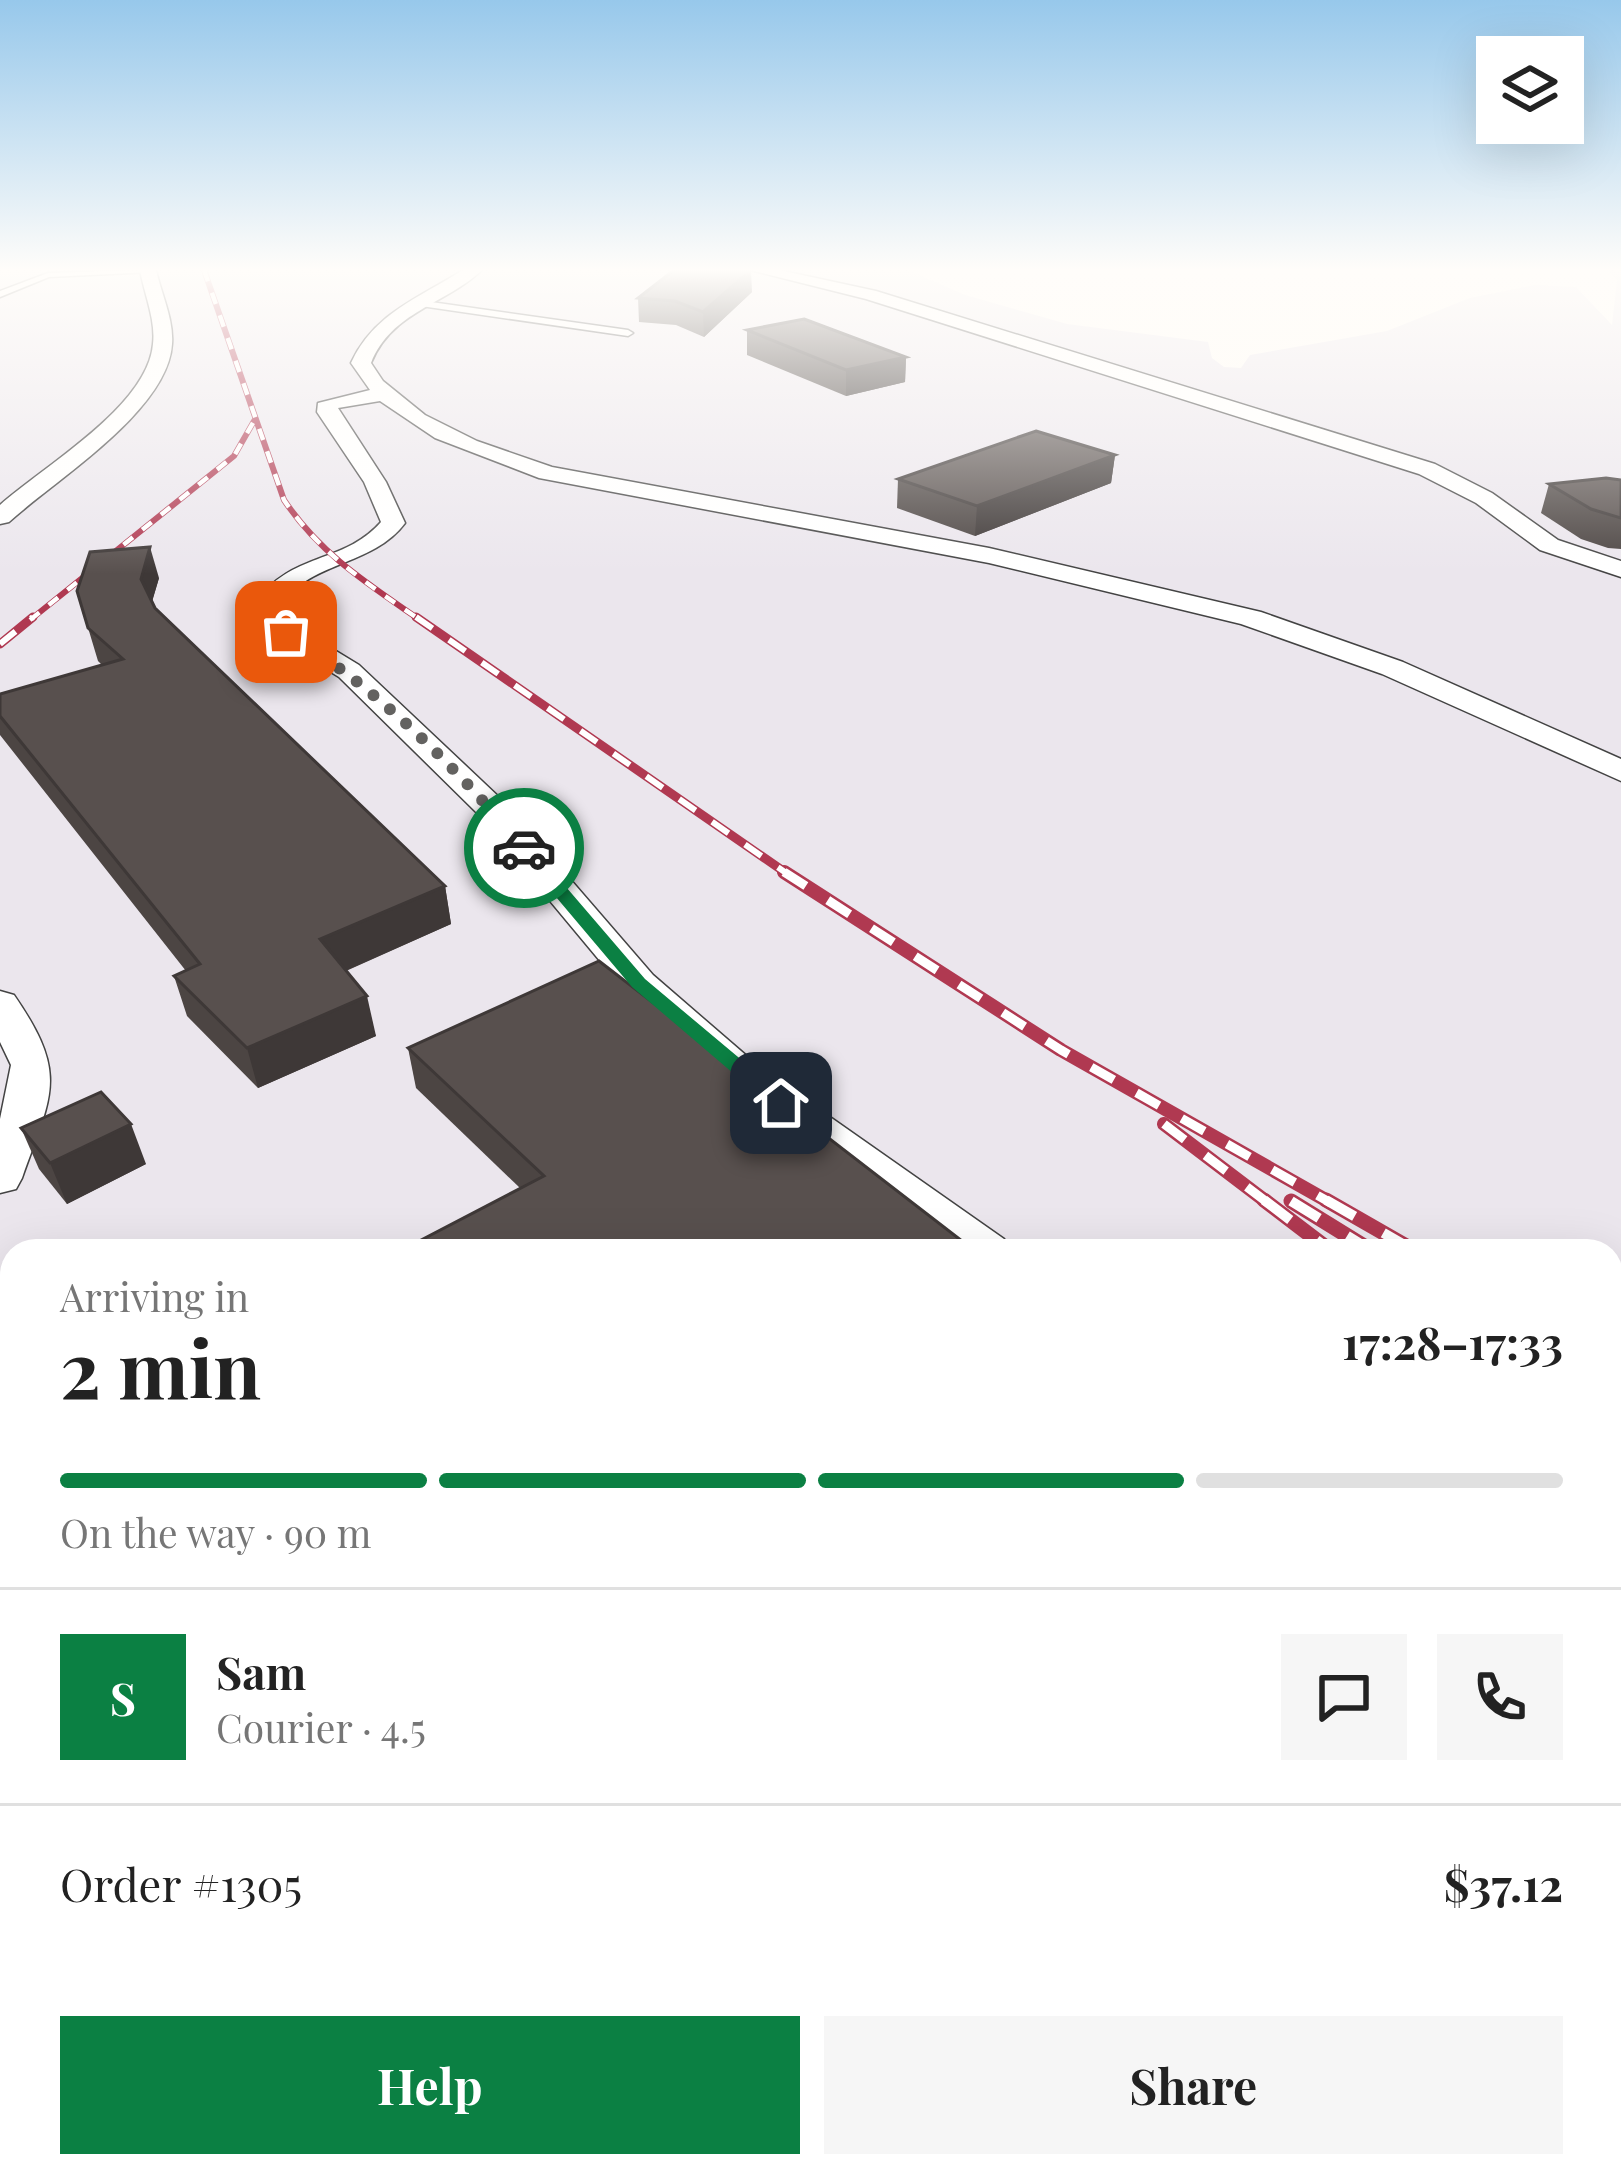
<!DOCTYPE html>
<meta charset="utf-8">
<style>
:root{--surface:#fff;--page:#f6f6f6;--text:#222;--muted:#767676;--line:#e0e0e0;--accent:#0b8043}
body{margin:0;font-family:"Playfair Display",serif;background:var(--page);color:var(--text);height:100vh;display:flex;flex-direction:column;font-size:45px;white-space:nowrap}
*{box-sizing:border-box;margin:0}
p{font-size:39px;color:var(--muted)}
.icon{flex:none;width:66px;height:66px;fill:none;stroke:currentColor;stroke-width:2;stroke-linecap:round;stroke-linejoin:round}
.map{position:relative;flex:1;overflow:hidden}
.panel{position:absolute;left:0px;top:1239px;width:1623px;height:939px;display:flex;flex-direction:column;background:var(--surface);border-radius:36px 36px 0 0;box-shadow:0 12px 48px #0002}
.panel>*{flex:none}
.buttons{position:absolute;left:1476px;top:36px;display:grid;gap:24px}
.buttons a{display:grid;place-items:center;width:108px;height:108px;border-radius:0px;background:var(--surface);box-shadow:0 12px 48px #0002;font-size:60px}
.pin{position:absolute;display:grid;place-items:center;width:102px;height:102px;color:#fff;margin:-51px;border-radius:24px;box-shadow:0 6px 18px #0006}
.courier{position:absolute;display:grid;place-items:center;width:120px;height:120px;margin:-60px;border:9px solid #0b8043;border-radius:50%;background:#fff;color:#222;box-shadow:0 3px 15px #0007}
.summary em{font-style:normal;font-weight:700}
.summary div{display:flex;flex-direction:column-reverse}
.summary{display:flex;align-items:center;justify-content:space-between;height:204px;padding:0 60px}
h1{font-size:78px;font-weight:700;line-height:90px}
.bar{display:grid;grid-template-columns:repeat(4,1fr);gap:18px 12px;align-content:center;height:144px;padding:0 60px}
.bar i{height:15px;border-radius:9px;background:var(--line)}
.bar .selected{background:var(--accent)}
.bar p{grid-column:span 4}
.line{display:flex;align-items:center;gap:30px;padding:0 60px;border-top:3px solid var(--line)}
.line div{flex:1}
.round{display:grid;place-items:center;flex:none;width:126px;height:126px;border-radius:0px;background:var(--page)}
.primary-button{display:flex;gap:24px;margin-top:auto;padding:24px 60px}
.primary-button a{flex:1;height:138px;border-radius:0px;background:var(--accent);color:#fff;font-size:48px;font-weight:700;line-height:138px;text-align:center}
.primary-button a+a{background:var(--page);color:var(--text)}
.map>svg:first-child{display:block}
.industrial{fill:#ebe6ed;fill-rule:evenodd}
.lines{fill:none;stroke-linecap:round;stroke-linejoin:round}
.service-casing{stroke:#434343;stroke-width:3}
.minor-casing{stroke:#434343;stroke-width:3}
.service{fill:#fff;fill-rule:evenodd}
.minor{fill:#fff;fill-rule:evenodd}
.rail-far3-casing{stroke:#b03951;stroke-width:6}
.rail-far2-casing{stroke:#b03951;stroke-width:9}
.rail-far1-casing{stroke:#b03951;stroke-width:14}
.rail-casing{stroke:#b03951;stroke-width:15}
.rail-far3{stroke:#fff;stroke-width:4.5;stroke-dasharray:12;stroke-linecap:butt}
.rail-far2{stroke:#fff;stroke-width:6;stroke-dasharray:20;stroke-linecap:butt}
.rail-far1{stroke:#fff;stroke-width:9;stroke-dasharray:26;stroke-linecap:butt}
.rail{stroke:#fff;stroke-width:10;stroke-dasharray:33;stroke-linecap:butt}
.wall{fill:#4c4543}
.shaded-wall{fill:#3e3837}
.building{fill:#58504e;stroke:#3e3837;stroke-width:3}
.route{fill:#0b8043}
.done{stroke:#636260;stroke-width:12;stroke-dasharray:0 21.6}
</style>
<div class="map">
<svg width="1621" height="2176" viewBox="0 0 1621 2176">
<rect width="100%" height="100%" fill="#fefbf5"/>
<path class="industrial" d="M0,270H908L965,295L1067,324L1208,342L1212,358L1224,367L1241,368L1250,355L1387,331L1470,298L1535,285L1576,287L1612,325L1617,280L1606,270H1621V2176H0ZM12,1251H1611V2166H12Z"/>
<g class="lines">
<g class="service-casing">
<g id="service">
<polygon points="139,270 152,272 49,277 0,297 0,291 48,273"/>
<polygon points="417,300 628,330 633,333 628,336 414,305"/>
</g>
</g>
<g class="minor-casing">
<g id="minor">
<path d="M140,270H156C161,293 174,320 172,344C168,411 55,480 9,522L0,524V505C44,466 148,406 153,344C156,320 144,293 140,270Z"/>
<path d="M463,270H482C445,305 392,311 371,363L383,381L425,415L477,441L552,467L989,548L1261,612L1403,662L1621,759V781L1382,674L1241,624L989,563L539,478L435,438L380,401L338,408L386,482L405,523C372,567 308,561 279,607L295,626L359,665L500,798L653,975L763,1070L1004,1239L1011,1251H954L733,1088L625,991L476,812L339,677L275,638L252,607C290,550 342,566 381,522L364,482L317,412L318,403L370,390L351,363C374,313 419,298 463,270Z"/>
<polygon points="750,270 779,270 876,291 1435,464 1492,493 1558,540 1621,561 1621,577 1540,550 1476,503 1419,474 866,299"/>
<path d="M0,991L14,995C69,1075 52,1093 22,1178L16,1189L0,1193V1119L11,1065L0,1042Z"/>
<polygon points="0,1336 12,1339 12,1392 0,1388"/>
<polygon points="1611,1653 1621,1657 1621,1716 1611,1712"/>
<polygon points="1230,2166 1311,2166 1315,2176 1234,2176"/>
</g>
</g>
<use href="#service" class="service"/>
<use href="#minor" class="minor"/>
<g class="rail-far3-casing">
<g id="rail-far3">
<path d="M204,270L284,500C320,554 368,584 420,620"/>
<polyline points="30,620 234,456 254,421"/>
</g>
</g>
<g class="rail-far2-casing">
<g id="rail-far2">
<polyline points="416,617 789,875"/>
<polyline points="0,644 33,617"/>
</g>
</g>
<g class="rail-far1-casing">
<g id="rail-far1">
<polyline points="784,872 1061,1050 1331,1203"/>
<polyline points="1164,1124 1268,1203"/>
</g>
</g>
<g class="rail-casing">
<g id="rail">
<polyline points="1264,1200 1331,1251"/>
<polyline points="1326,1200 1415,1251"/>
<polyline points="1291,1201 1372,1251"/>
<polyline points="1611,1363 1621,1368"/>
<polyline points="1611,1398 1621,1404"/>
<polyline points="1611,1468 1621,1476"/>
</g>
</g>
<use href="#rail-far3" class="rail-far3"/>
<use href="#rail-far2" class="rail-far2"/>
<use href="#rail-far1" class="rail-far1"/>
<use href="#rail" class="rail"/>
</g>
<g class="wall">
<polygon points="752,292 704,337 676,325 639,322 638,298"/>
<polygon points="747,330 906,357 905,382 846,396 747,355"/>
<polygon points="1115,455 1111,483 975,536 897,508 898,479"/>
<polygon points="1621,480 1621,549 1608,548 1581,539 1541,513 1549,484"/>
<polygon points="159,578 152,602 155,608 445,886 451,924 346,971 376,1036 258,1088 187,1016 174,976 186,971 0,735 0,694 102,665 98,661 77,591"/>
<polygon points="408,1048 975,1251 520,1188 416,1088"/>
<polygon points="21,1128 146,1164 67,1204 39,1169"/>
<polygon points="12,1451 12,1628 0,1611 0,1458"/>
<polygon points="1408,2166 1611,2166 1621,2176 1418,2176"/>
</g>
<g class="shaded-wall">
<polygon points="751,270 752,292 704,337 703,312"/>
<polygon points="906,357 905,382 846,396 846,370"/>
<polygon points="1115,455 1111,483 975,536 977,506"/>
<polygon points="150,547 159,578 149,611 141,579"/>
<polygon points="445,886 451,924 329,978 320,939"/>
<polygon points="367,996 376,1036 258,1088 247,1048"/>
<polygon points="131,1124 146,1164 67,1204 50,1163"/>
</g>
<g class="building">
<polygon points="674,270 751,270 703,312 675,301 638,298"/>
<polygon points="804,319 906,357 846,370 747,330"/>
<polygon points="1036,431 1115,455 977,506 898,479"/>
<polygon points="1606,478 1621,480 1621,518 1591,509 1549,484"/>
<polygon points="150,547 141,579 155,608 445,886 320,939 367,996 247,1048 174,976 200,964 0,716 0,694 123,659 88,628 77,591 90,552"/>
<polygon points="599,961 975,1251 400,1251 544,1176 408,1048"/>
<polygon points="101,1092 131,1124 50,1163 21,1128"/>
<polygon points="12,1451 12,1611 8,1614 0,1603 0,1458"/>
<polygon points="1611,1742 1621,1750 1621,2176 1473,2176 1463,2166 1611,2166"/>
</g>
<linearGradient id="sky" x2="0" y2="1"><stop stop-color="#97c8eb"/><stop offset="0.47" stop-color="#fffdfa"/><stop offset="1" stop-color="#fffdfa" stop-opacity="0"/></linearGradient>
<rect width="1621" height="574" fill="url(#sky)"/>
<polygon class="route" points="518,845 530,845 645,979 788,1099 788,1108 774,1108 632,987 518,852"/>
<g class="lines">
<path class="done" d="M286,632C377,688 455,766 524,848"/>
</g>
</svg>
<div class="buttons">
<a><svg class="icon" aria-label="layers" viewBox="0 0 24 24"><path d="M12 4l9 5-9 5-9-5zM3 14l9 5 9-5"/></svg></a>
</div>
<div class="pin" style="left:286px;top:632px;background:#ea580c"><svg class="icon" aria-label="bag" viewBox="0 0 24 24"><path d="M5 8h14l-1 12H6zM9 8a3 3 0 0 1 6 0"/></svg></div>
<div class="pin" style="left:781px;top:1103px;background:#1f2937"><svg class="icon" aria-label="home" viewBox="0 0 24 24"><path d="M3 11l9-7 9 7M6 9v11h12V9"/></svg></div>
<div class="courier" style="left:524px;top:848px"><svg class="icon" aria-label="car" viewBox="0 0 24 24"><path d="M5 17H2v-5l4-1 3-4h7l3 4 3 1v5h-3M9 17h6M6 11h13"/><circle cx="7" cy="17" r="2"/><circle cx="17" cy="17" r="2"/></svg></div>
<section class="panel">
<div class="summary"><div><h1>2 min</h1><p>Arriving in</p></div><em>17:28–17:33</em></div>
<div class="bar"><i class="selected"></i><i class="selected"></i><i class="selected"></i><i></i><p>On the way · 90 m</p></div>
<div class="line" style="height:216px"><b class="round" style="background:var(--accent);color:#fff">S</b><div><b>Sam</b><p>Courier · 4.5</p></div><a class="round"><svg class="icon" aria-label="chat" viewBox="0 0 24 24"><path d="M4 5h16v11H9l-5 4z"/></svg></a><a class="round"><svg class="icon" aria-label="phone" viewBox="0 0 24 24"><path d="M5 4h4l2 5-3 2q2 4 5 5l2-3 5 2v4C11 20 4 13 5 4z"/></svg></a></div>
<div class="line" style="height:156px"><div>Order #1305</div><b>$37.12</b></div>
<div class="primary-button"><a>Help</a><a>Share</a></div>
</section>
</div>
